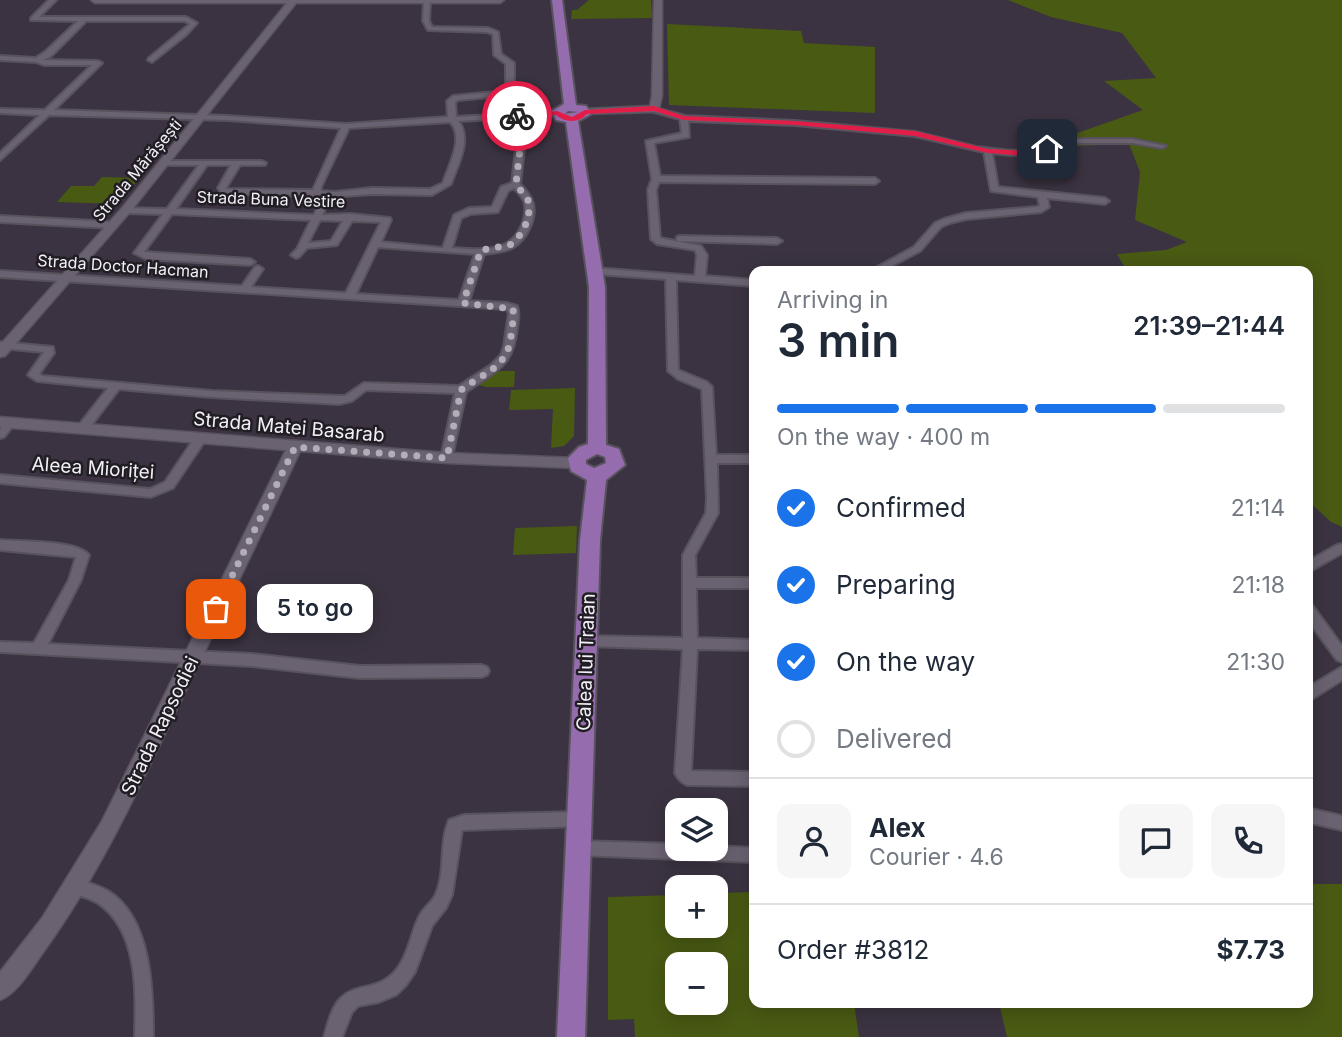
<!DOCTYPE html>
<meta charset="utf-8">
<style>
:root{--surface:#fff;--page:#f6f6f7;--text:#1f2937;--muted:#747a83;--line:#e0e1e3;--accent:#1a73e8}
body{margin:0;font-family:Inter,sans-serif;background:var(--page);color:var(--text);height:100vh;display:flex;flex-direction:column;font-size:26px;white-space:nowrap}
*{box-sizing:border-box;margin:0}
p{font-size:23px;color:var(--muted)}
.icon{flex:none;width:38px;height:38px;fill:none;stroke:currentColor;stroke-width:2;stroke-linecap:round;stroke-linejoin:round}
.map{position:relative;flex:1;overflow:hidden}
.details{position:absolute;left:749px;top:266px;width:564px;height:742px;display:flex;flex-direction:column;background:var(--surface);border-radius:14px;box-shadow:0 4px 18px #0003}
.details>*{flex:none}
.controls{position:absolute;left:665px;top:798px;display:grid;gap:14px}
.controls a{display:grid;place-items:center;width:63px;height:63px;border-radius:14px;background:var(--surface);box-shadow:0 4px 18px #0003;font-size:35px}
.pin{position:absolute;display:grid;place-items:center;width:60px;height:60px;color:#fff;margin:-30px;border-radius:14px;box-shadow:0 4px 10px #0006}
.courier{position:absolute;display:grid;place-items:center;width:70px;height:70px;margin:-35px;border:5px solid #e11d48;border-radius:50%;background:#fff;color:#222;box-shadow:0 2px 9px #0007}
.bubble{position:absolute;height:49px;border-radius:14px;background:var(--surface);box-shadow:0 4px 18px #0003;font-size:23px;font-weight:600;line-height:49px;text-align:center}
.head em{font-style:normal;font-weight:600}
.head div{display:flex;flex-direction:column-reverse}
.head{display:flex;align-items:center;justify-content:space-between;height:119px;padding:0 28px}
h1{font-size:46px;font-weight:600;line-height:52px}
.bar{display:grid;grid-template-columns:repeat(4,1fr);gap:10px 7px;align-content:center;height:84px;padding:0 28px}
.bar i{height:9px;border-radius:5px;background:var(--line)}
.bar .current{background:var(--accent)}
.bar p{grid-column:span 4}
.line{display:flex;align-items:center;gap:18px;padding:0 28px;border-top:2px solid var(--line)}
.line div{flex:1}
.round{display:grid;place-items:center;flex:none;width:74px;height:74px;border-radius:14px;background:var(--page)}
ol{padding:0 28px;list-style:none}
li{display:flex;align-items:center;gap:21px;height:77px}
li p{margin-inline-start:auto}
li .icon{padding:7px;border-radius:50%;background:var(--accent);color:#fff;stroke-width:4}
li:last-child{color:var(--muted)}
li i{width:38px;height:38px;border:4px solid var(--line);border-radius:50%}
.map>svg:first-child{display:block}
.green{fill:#495a13;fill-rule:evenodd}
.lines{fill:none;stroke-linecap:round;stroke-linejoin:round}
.street-casing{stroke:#58525d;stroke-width:4}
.secondary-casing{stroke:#58525d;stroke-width:3}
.primary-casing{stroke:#58525d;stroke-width:4}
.street{fill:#6a6271;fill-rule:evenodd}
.secondary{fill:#6a6271;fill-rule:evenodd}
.primary{fill:#956dae;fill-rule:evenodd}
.route{fill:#e11d48}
.done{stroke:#b3adb7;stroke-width:7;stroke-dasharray:0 12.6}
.labels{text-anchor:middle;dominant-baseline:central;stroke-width:5;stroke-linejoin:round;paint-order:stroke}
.far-street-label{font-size:16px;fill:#f3eef7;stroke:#201d23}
.street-label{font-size:19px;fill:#f3eef7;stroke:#201d23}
</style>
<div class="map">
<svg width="1342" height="1037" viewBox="0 0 1342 1037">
<rect width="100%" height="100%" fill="#3b3341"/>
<g class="green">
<polygon points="589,0 651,0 652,18 571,19 572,10 577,10"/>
<polygon points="1008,0 1342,0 1342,527 1331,522 1307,500 1307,271 1127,271 1117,254 1166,250 1187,242 1135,220 1140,172 1129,144 1073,146 1066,137 1143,110 1104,81 1156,78 1122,33 1051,17"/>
<polygon points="667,24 801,31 804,43 875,47 875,113 669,105"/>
<polygon points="102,177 139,178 119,204 57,202 71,186 94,186"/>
<polygon points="495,371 515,371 514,387 486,387 472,383"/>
<polygon points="575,388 574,436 564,446 551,448 553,409 509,410 511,390"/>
<polygon points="577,526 576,553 513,555 515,528"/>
<polygon points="1307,884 1342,884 1342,1037 1007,1037 999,1003 1307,1003"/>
<path d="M754,892V1003H854L859,1037H635L634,1019L608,1020V897L677,895V926H716V893ZM677,964H716V1003H677Z"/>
</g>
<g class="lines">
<g class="street-casing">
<g id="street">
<path d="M49,0H56L39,17H186L197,23L186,35L152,62L148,60L149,58L190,24L185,21H86L51,56L43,60L98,61L102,63L54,110L227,116L346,124L448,117L447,101L453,96L506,91V64L494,55L493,34L487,32L428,30L423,21L424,1H430L429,21L432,27L488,28L498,32L501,54L514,63V93L510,95L458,100L455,102L456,117L557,111L561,113L557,115L521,118L524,149L520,184C524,188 528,193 531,198C539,215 528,239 512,248C504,252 494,253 484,254L469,301L507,303L517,306C520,313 518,320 517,328C513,368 495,371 466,392L451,461L447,462L441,458L455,393L366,390L352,401L339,404L212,397L119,389L86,432L82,433L76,429L108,388L37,381L28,375L44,352L0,348V342L53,347L54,353L39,374L43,376L212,391L339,396H345L364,383L459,386L491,365L501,355L504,346L509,313L506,309L0,277V271L242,286L255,267L258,266L263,269L251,287L346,293L381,222L352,221L337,245L307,248L299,257L296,258L291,255L297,249L311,220L172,214L144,252L250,259L255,262L250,265L146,259L134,253L163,214L126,213L123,212V208L167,209L199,165H164L160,163L161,161H262L266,163L265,165H240L226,188L227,189L313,190L341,128L227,120L49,115L0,160V153L40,115L0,113V109L45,110L92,65H44L36,62L0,60V56L36,58L45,52L78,21L31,20V18ZM513,118L516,149L512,183L501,187L492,207L469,208L454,215L443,248L381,242L391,220L390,218L350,214L322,215L331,197L372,194L432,195L451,184C457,166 473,138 458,121ZM450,122C465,137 449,165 443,183L430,189L372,188L335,192L321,191V187L349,128ZM207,165H231L218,188L222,194L323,196L314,215L176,209ZM514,188C518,192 522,196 524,201C529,218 518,240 501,246C486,251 468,249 452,248L461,218L471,214L498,212L508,191ZM320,220L343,221L331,241L308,243ZM378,247L475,254L459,300L356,294Z"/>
<path d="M651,107L685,116L795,121L915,132L976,147L1011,151L1039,149L1072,139H1132L1166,146L1162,148L1132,143H1073L1040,153L1011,155L992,153L998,187L1105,198L1109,201L1105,204L1047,198L1049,207L1041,212L966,219L950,223L941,227L920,251L882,271H870L914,247L935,223L944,219L966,213L1036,207L1040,206L1038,197L991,191L984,152L915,136L795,125L688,121L689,137L654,143L660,176L875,178L879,181L875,184L659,182L656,190L660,238L701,246L707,255L705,276L754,280V286L676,280L678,370L707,382L712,387L716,455H754V463H717L718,513L695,555L696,578H754V588H696L697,638L754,640V650L697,649L691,771L754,772V786L687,785C681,782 678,779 675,773L683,649L587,646L582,645L580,641L582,637L587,636L683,638V555L706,513L707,499L702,389L678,379L668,371L666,279L595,274L590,271L595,268L695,276L697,255L695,250L657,244L651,239L648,190L652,179L646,141L682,133L680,119L651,111Z"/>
<polygon points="0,216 113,222 117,225 113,228 0,222"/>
<polygon points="680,236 777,238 782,241 777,244 677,241 677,237"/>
<path d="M9,419L15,423L4,437L0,438C0,429 0,422 9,419Z"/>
<polygon points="200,435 206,439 173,488 151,497 0,483 0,475 150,489 165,482 196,436"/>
<path d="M0,540C21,542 77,540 89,555L81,580L48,644L251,654L360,666L482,665L487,667L489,671L487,675L482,677L360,678L251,666L0,652V642L34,643L69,580L76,557L0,550Z"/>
<polygon points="1342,544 1342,553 1307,573 1307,562 1337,545"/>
<polygon points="1307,604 1312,605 1342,646 1342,662 1337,660 1307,619"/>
<polygon points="1342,667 1342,680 1307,702 1307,688"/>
<polygon points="1307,808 1342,816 1342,830 1307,822"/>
<path d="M579,812L585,814L587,819L585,824L579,826L462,830L452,895L446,908L432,926L415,972L406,985L396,995L379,1002L358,1006L352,1012L342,1037H324C328,1024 331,1008 341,998C357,982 379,992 397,969C409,954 411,932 420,915C424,907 433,902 436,894C446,871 439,843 449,820L464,815Z"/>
<polygon points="578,841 677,844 677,849 716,849 716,846 754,848 754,862 578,855 572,853 570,848 572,843"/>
<path d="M78,879C88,883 100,886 108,891C152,918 153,992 153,1037H135C136,993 139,931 98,903C90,898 81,896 72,893L70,887L72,881Z"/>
</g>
</g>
<g class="secondary-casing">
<g id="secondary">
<polygon points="91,0 504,0 500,3 296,3 130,212 5,356 0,357 0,345 122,208 287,3 95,3"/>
<polygon points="654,0 662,0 662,96 659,109 654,112 581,114 580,112 585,109 650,106 652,96"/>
<path d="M0,417L447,453L576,458L583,463L576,468L447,463L300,451C258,541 215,631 171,721C133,801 95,881 42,954C31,969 18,993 0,1000V972L42,918L102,821L286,450L0,427Z"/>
</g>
</g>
<g class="primary-casing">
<path id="primary" d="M552,0H562L576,105L586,106L591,114L578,121L605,287L606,445L619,449L625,465L606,480L600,540L585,1037H557L580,540L587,480L571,471L568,458L579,447L588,444L589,287L566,122L556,120L552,111L564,104ZM568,111L578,112L565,114ZM597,454L605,457L606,463L594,468L586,464V460Z"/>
</g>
<use href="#street" class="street"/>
<use href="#secondary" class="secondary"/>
<use href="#primary" class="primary"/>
</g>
<path class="route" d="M654,106L684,116L795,121L915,131L988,149L1026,151L1047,147L1050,149L1026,156L988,153L915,136L795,125L684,120L654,111L587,114C579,123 565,123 556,115L517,118L513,116L557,111L572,117L585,110Z"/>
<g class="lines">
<path class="done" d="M216,609L295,447L447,458L461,390C483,373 508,368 511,336C512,327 514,318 513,309L463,303L481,250L510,245L520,235L529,218L528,200L516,184L520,149L517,116"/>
</g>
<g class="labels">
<g class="far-street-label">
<text transform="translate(137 170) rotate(-50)">Strada Mărășești</text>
<text transform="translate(271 199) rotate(2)">Strada Buna Vestire</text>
<text transform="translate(123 266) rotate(4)">Strada Doctor Hacman</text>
</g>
<g class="street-label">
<text transform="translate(289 427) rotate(5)">Strada Matei Basarab</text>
<text transform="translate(93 468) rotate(4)">Aleea Mioriței</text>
<text transform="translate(586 662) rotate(-88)">Calea lui Traian</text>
<text transform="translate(160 726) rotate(-64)">Strada Rapsodiei</text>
</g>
</g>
</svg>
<div class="controls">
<a><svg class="icon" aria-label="layers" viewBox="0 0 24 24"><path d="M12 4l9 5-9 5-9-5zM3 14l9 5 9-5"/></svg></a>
<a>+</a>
<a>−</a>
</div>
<div class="pin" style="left:216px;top:609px;background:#ea580c"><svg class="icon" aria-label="bag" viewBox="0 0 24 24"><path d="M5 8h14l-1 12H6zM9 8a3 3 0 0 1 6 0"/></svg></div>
<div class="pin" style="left:1047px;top:149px;background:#1f2937"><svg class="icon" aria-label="home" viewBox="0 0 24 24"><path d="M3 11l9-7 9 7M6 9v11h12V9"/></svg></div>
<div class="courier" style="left:517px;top:116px"><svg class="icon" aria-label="bike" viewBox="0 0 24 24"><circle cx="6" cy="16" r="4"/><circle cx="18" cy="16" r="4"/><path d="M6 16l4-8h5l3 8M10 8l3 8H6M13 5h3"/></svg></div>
<div class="bubble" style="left:257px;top:584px;width:116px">5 to go</div>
<section class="details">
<div class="head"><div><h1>3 min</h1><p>Arriving in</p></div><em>21:39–21:44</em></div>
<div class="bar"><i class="current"></i><i class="current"></i><i class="current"></i><i></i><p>On the way · 400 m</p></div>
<ol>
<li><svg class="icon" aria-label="check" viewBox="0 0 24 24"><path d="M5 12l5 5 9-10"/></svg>Confirmed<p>21:14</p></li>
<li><svg class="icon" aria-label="check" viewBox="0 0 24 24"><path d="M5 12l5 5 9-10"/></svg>Preparing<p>21:18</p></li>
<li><svg class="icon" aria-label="check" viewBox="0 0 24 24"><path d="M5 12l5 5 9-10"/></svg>On the way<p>21:30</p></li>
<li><i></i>Delivered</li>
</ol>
<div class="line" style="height:126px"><a class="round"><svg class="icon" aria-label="person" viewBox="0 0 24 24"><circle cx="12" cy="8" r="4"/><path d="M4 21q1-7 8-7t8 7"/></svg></a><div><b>Alex</b><p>Courier · 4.6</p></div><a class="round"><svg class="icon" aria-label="chat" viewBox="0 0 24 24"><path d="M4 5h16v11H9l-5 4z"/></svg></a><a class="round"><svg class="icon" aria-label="phone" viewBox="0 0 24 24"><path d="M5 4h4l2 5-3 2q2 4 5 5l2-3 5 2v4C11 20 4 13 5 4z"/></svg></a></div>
<div class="line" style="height:91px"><div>Order #3812</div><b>$7.73</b></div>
</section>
</div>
